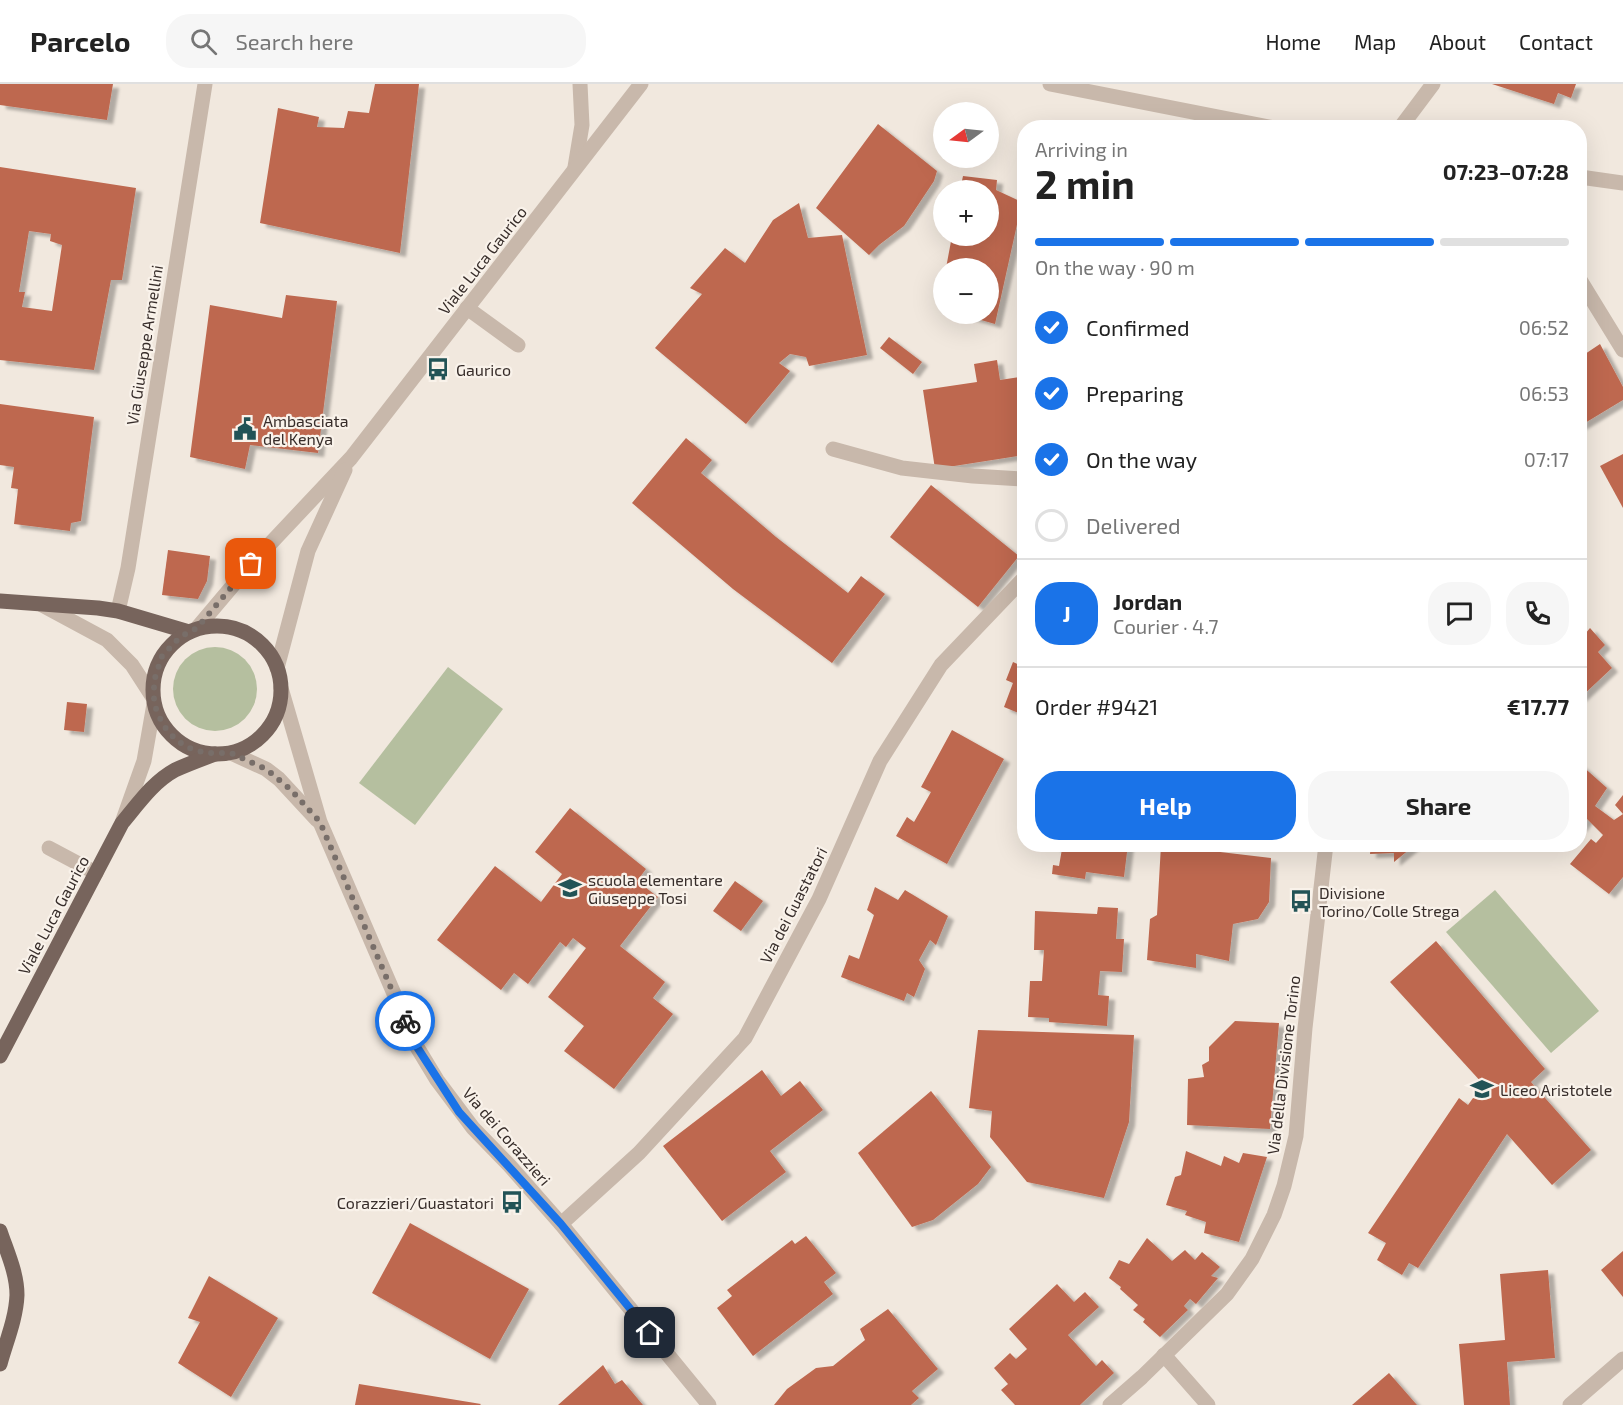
<!DOCTYPE html>
<meta charset="utf-8">
<style>
:root{--surface:#fff;--page:#f6f6f6;--text:#222;--muted:#767676;--line:#e0e0e0;--accent:#1a73e8}
body{margin:0;font-family:"Exo 2",sans-serif;background:var(--page);color:var(--text);height:100vh;display:flex;flex-direction:column;font-size:22px;white-space:nowrap}
*{box-sizing:border-box;margin:0}
p{font-size:20px;color:var(--muted)}
.icon{flex:none;width:33px;height:33px;fill:none;stroke:currentColor;stroke-width:2;stroke-linecap:round;stroke-linejoin:round}
.map{position:relative;flex:1;overflow:hidden}
.panel{position:absolute;left:1017px;top:36px;width:570px;height:732px;display:flex;flex-direction:column;background:var(--surface);border-radius:24px;box-shadow:0 6px 24px #0002}
.panel>*{flex:none}
.needle{width:39px;rotate:255deg}
.fabs{position:absolute;left:933px;top:18px;display:grid;gap:12px}
.fabs a{display:grid;place-items:center;width:66px;height:66px;border-radius:50%;background:var(--surface);box-shadow:0 6px 24px #0002;font-size:30px}
.pin{position:absolute;display:grid;place-items:center;width:51px;height:51px;color:#fff;margin:-26px;border-radius:12px;box-shadow:0 3px 9px #0006}
.courier{position:absolute;display:grid;place-items:center;width:60px;height:60px;margin:-30px;border:4px solid #1a73e8;border-radius:50%;background:#fff;color:#222;box-shadow:0 2px 8px #0007}
.headline em{font-style:normal;font-weight:700}
.headline div{display:flex;flex-direction:column-reverse}
.headline{display:flex;align-items:center;justify-content:space-between;height:102px;padding:0 18px}
h1{font-size:39px;font-weight:700;line-height:45px}
.bar{display:grid;grid-template-columns:repeat(4,1fr);gap:9px 6px;align-content:center;height:72px;padding:0 18px}
.bar i{height:8px;border-radius:4px;background:var(--line)}
.bar .current{background:var(--accent)}
.bar p{grid-column:span 4}
.line{display:flex;align-items:center;gap:15px;padding:0 18px;border-top:2px solid var(--line)}
.line div{flex:1}
.round{display:grid;place-items:center;flex:none;width:63px;height:63px;border-radius:24px;background:var(--page)}
ol{padding:0 18px;list-style:none}
li{display:flex;align-items:center;gap:18px;height:66px}
li p{margin-inline-start:auto}
li .icon{padding:6px;border-radius:50%;background:var(--accent);color:#fff;stroke-width:4}
li:last-child{color:var(--muted)}
li i{width:33px;height:33px;border:3px solid var(--line);border-radius:50%}
.action{display:flex;gap:12px;margin-top:auto;padding:12px 18px}
.action a{flex:1;height:69px;border-radius:24px;background:var(--accent);color:#fff;font-size:24px;font-weight:700;line-height:69px;text-align:center}
.action a+a{background:var(--page);color:var(--text)}
header{display:flex;align-items:center;gap:36px;box-sizing:border-box;height:84px;padding:0 30px;background:var(--surface);border-bottom:2px solid var(--line)}
header strong{font-size:28px}
nav{display:flex;gap:33px;margin-inline-start:auto;font-size:21px}
.search{width:420px;height:54px;background:var(--page);display:flex;align-items:center;gap:15px;box-sizing:border-box;padding:0 21px;border-radius:24px;color:var(--muted);font-size:22px}
.map>svg:first-child{display:block}
.green{fill:#b5bf9f}
.building{fill:#be684f;fill-rule:evenodd;filter:url(#shadow)}
.lines{fill:none;stroke-linecap:round;stroke-linejoin:round}
.minor{stroke:#c8b8ab;stroke-width:15}
.major{stroke:#77645c;stroke-width:15}
.done{stroke:#786e69;stroke-width:6;stroke-dasharray:0 10.8}
.route{stroke:#1a73e8;stroke-width:8}
.labels{text-anchor:middle;dominant-baseline:central;stroke-width:4.5;stroke-linejoin:round;paint-order:stroke}
.street-label{font-size:16px;fill:#372d2a;stroke:#f9f2ea}
.poi-label{font-size:16px;fill:#372d2a;stroke:#f9f2ea;text-anchor:start}
</style>
<header>
<strong>Parcelo</strong>
<div class="search"><svg class="icon" aria-label="search" viewBox="0 0 24 24"><circle cx="10" cy="10" r="6"/><path d="M15 15l6 6"/></svg>Search here</div>
<nav><a>Home</a><a>Map</a><a>About</a><a>Contact</a></nav>
</header>
<div class="map">
<svg width="1623" height="1321" viewBox="0 0 1623 1321">
<defs>
<filter id="shadow"><feDropShadow dx="6" dy="4" stdDeviation="1.5" flood-color="#0004"/></filter>
</defs>
<rect width="100%" height="100%" fill="#f1e8de"/>
<g class="green">
<circle cx="215" cy="605" r="42"/>
<polygon points="448,583 503,625 415,741 359,699"/>
<polygon points="1495,806 1599,927 1551,969 1446,848"/>
</g>
<g class="building">
<polygon points="0,0 113,0 107,36 0,21"/>
<polygon points="375,0 419,0 400,169 260,139 278,24 319,33 317,43 344,44 348,27 369,29"/>
<polygon points="1492,0 1576,0 1571,14 1558,9 1554,20"/>
<polygon points="878,40 937,87 934,97 904,142 879,161 869,171 816,124"/>
<path d="M0,83L136,104L122,196H111L94,286L0,276ZM29,147L51,150L50,157L62,161L52,227L22,223L25,208H19Z"/>
<polygon points="963,92 997,96 996,106 1022,118 995,240 960,230 988,230 988,184 946,184 952,152 988,152 988,106 960,106"/>
<polygon points="799,119 808,154 842,151 867,271 809,282 806,273 790,270 779,279 790,287 746,340 655,264 702,210 690,204 725,164 745,179 773,136"/>
<polygon points="942,205 944,206 944,225 939,224"/>
<polygon points="286,211 337,217 318,369 250,361 245,385 190,373 210,221 282,234"/>
<polygon points="889,253 922,278 913,290 880,264"/>
<polygon points="1600,260 1623,303 1623,316 1580,342 1580,266 1582,272"/>
<polygon points="997,276 1000,296 1020,293 1021,300 1024,300 1024,371 935,385 923,306 977,298 974,280"/>
<polygon points="0,320 94,333 81,437 71,439 70,447 14,440 18,405 11,404 14,383 0,381"/>
<polygon points="686,354 712,376 701,389 776,453 848,509 861,492 885,510 832,579 733,505 632,419"/>
<polygon points="1623,370 1623,424 1600,382"/>
<polygon points="931,401 1019,472 978,523 890,453"/>
<polygon points="168,466 210,472 207,497 198,515 162,511"/>
<polygon points="1590,544 1605,561 1598,568 1612,584 1580,614 1580,556"/>
<polygon points="1024,569 1024,621 1021,630 1004,623 1013,599 1006,596 1013,578 1020,581"/>
<polygon points="67,618 87,620 84,648 64,646"/>
<polygon points="952,646 1004,675 947,780 896,752 907,733 914,738 931,708 921,703"/>
<polygon points="1580,680 1607,704 1595,722 1614,736 1623,730 1615,721 1623,711 1623,793 1609,810 1570,780 1591,755 1596,759 1603,751 1587,735 1580,745"/>
<polygon points="570,724 646,785 637,797 658,813 620,862 665,898 653,914 673,930 614,1005 564,967 584,942 548,913 586,864 573,854 566,863 560,858 528,900 514,889 501,906 437,856 495,782 541,818 562,790 535,768"/>
<polygon points="1055,760 1128,760 1124,793 1086,788 1085,795 1052,790 1053,781 1059,782 1062,765 1055,764"/>
<polygon points="1371,760 1416,760 1394,778 1394,769 1370,770"/>
<polygon points="1161,761 1271,774 1269,818 1258,835 1233,840 1229,877 1196,870 1196,884 1147,876 1150,835 1157,831"/>
<polygon points="735,797 763,817 741,847 713,827"/>
<polygon points="875,803 898,816 905,806 948,832 936,861 930,856 919,876 925,885 914,913 907,909 904,917 841,893 849,871 859,875 874,831 867,826"/>
<polygon points="1098,823 1118,824 1116,855 1124,855 1122,888 1100,887 1098,911 1109,912 1107,942 1049,938 1049,934 1028,933 1030,897 1042,897 1044,866 1034,866 1035,827 1097,830"/>
<polygon points="1436,857 1545,985 1531,998 1591,1066 1552,1101 1507,1050 1418,1184 1409,1179 1402,1191 1377,1176 1386,1159 1368,1149 1459,1014 1468,1021 1483,1000 1390,898"/>
<polygon points="1235,937 1279,939 1270,1045 1187,1041 1188,995 1204,993 1202,981 1209,977 1209,963"/>
<polygon points="978,946 1134,951 1129,1038 1104,1114 1027,1098 990,1053 992,1027 969,1024"/>
<polygon points="762,986 781,1012 800,997 823,1026 770,1067 786,1088 722,1137 663,1062"/>
<polygon points="931,1007 991,1083 978,1100 933,1136 912,1143 858,1069"/>
<polygon points="1186,1067 1221,1082 1224,1072 1239,1079 1243,1069 1267,1073 1239,1158 1204,1149 1206,1138 1185,1131 1187,1127 1166,1121 1175,1093 1181,1091"/>
<polygon points="410,1139 529,1205 490,1275 372,1209"/>
<polygon points="806,1152 836,1189 824,1198 833,1210 753,1272 717,1224 732,1212 727,1206 792,1156 795,1160"/>
<polygon points="1147,1154 1172,1177 1185,1166 1195,1176 1202,1168 1220,1183 1211,1192 1218,1194 1196,1220 1190,1215 1184,1222 1188,1226 1160,1253 1143,1238 1145,1235 1133,1226 1138,1221 1120,1205 1121,1203 1109,1194 1119,1176 1129,1180"/>
<polygon points="1623,1167 1623,1213 1601,1186"/>
<polygon points="1548,1186 1555,1274 1507,1278 1510,1321 1464,1321 1459,1260 1505,1256 1500,1190"/>
<polygon points="209,1192 278,1234 231,1313 178,1279 200,1238 188,1234"/>
<polygon points="1057,1200 1074,1218 1085,1208 1099,1223 1068,1251 1096,1282 1102,1276 1114,1289 1080,1321 1015,1321 1001,1306 1008,1300 994,1284 1010,1269 1016,1275 1027,1265 1009,1245"/>
<polygon points="888,1225 938,1285 912,1307 919,1314 911,1321 774,1321 787,1305 816,1284 833,1282 865,1256 860,1245"/>
<polygon points="603,1281 615,1300 622,1296 643,1321 558,1321"/>
<polygon points="1389,1289 1417,1321 1352,1321"/>
<polygon points="359,1300 481,1320 480,1321 355,1321"/>
</g>
<g class="lines">
<g class="minor">
<polyline points="1050,0 1274,44"/>
<polyline points="1400,44 1433,0"/>
<polyline points="575,83 582,41 580,0"/>
<polyline points="1580,93 1623,99"/>
<polyline points="1580,196 1623,266"/>
<polyline points="467,224 518,261"/>
<polyline points="833,365 902,384 973,392 1024,395"/>
<polyline points="42,521 107,556 132,581 152,612"/>
<polyline points="118,527 128,484 205,0"/>
<polyline points="197,544 251,480 351,374 641,0"/>
<polyline points="277,584 308,467 345,386"/>
<polyline points="281,604 320,738 417,963 437,996 473,1044 509,1081 561,1140 709,1321"/>
<polyline points="231,669 266,685 279,695 317,736"/>
<polyline points="123,736 144,677 154,620"/>
<polyline points="49,764 96,789"/>
<polyline points="561,1140 639,1069 745,954 819,815 880,677 941,581 1024,494"/>
<polyline points="1164,1271 1208,1321"/>
<polyline points="1110,1321 1142,1293 1227,1210 1252,1175 1274,1131 1284,1102 1296,1052 1305,944 1326,760"/>
<polyline points="1570,1321 1623,1275"/>
</g>
<g class="major">
<polyline points="0,517 98,524 118,527 189,548"/>
<circle cx="217" cy="606" r="64"/>
<path d="M0,972L122,739C138,720 153,698 175,686C188,680 202,675 215,670"/>
<path d="M0,1147C7,1168 17,1189 17,1211C16,1235 6,1258 0,1280"/>
</g>
</g>
<g class="lines">
<polyline class="done" points="251,480 197,544 180,553 162,572 154,597 154,620 163,641 176,656 189,664 206,669 231,669 266,685 290,705 320,738 405,937"/>
<polyline class="route" points="405,937 417,963 459,1028 561,1140 650,1249"/>
</g>
<defs>
<g id="bus-bare" transform="scale(1.8)"><path d="M-5-6H5V4H4V6H2V4H-2V6H-4V4H-5ZM-3.5-4V0h7V-4ZM-3.5 1.2v1.5H-2V1.2ZM2 1.2v1.5H3.5V1.2Z" fill="#225356" stroke="#f9f2ea" stroke-width="2.5" paint-order="stroke"/></g>
<g id="civic-bare" transform="scale(1.8)"><path d="M-.6-6.5H3V-4.5H.6V-3L4-1V1h2V6H-6V1h2V-1L-.6-3ZM-1.2 2.5V6h2.4V2.5Z" fill="#225356" stroke="#f9f2ea" stroke-width="2.5" paint-order="stroke"/></g>
<g id="school-bare" transform="scale(1.8)"><path d="M0-5L7-2L0 1L-7-2ZM-4 1L0 2.5L4 1V4Q0 6-4 4Z" fill="#225356" stroke="#f9f2ea" stroke-width="2.5" paint-order="stroke"/></g>
</defs>
<g fill-rule="evenodd">
<use href="#bus-bare" x="438" y="285"/>
<use href="#civic-bare" x="245" y="345"/>
<use href="#school-bare" x="570" y="804"/>
<use href="#bus-bare" x="1301" y="817"/>
<use href="#school-bare" x="1482" y="1005"/>
<use href="#bus-bare" x="512" y="1118"/>
</g>
<g class="labels">
<g class="street-label">
<text transform="translate(482 176) rotate(-52)">Viale Luca Gaurico</text>
<text transform="translate(144 261) rotate(-81)">Via Giuseppe Armellini</text>
<text transform="translate(793 821) rotate(-63)">Via dei Guastatori</text>
<text transform="translate(53 831) rotate(-62)">Viale Luca Gaurico</text>
<text transform="translate(1283 981) rotate(-83)">Via della Divisione Torino</text>
<text transform="translate(507 1052) rotate(49)">Via dei Corazzieri</text>
</g>
<g class="poi-label">
<text x="456" y="285">Gaurico</text>
<text x="263" y="336">Ambasciata<tspan x="263" dy="18">del Kenya</tspan></text>
<text x="588" y="795">scuola elementare<tspan x="588" dy="18">Giuseppe Tosi</tspan></text>
<text x="1319" y="808">Divisione<tspan x="1319" dy="18">Torino/Colle Strega</tspan></text>
<text x="1500" y="1005">Liceo Aristotele</text>
<text x="494" y="1118" text-anchor="end">Corazzieri/Guastatori</text>
</g>
</g>
</svg>
<div class="fabs">
<a><svg class="needle" viewBox="-14 -14 28 28"><path d="M0-13l5 13h-10z" fill="#e53935"/><path d="M0 13l5-13h-10z" fill="#767676"/></svg></a>
<a>+</a>
<a>−</a>
</div>
<div class="pin" style="left:251px;top:480px;background:#ea580c"><svg class="icon" aria-label="bag" viewBox="0 0 24 24"><path d="M5 8h14l-1 12H6zM9 8a3 3 0 0 1 6 0"/></svg></div>
<div class="pin" style="left:650px;top:1249px;background:#1f2937"><svg class="icon" aria-label="home" viewBox="0 0 24 24"><path d="M3 11l9-7 9 7M6 9v11h12V9"/></svg></div>
<div class="courier" style="left:405px;top:937px"><svg class="icon" aria-label="bike" viewBox="0 0 24 24"><circle cx="6" cy="16" r="4"/><circle cx="18" cy="16" r="4"/><path d="M6 16l4-8h5l3 8M10 8l3 8H6M13 5h3"/></svg></div>
<section class="panel">
<div class="headline"><div><h1>2 min</h1><p>Arriving in</p></div><em>07:23–07:28</em></div>
<div class="bar"><i class="current"></i><i class="current"></i><i class="current"></i><i></i><p>On the way · 90 m</p></div>
<ol>
<li><svg class="icon" aria-label="check" viewBox="0 0 24 24"><path d="M5 12l5 5 9-10"/></svg>Confirmed<p>06:52</p></li>
<li><svg class="icon" aria-label="check" viewBox="0 0 24 24"><path d="M5 12l5 5 9-10"/></svg>Preparing<p>06:53</p></li>
<li><svg class="icon" aria-label="check" viewBox="0 0 24 24"><path d="M5 12l5 5 9-10"/></svg>On the way<p>07:17</p></li>
<li><i></i>Delivered</li>
</ol>
<div class="line" style="height:108px"><b class="round" style="background:var(--accent);color:#fff">J</b><div><b>Jordan</b><p>Courier · 4.7</p></div><a class="round"><svg class="icon" aria-label="chat" viewBox="0 0 24 24"><path d="M4 5h16v11H9l-5 4z"/></svg></a><a class="round"><svg class="icon" aria-label="phone" viewBox="0 0 24 24"><path d="M5 4h4l2 5-3 2q2 4 5 5l2-3 5 2v4C11 20 4 13 5 4z"/></svg></a></div>
<div class="line" style="height:78px"><div>Order #9421</div><b>€17.77</b></div>
<div class="action"><a>Help</a><a>Share</a></div>
</section>
</div>
